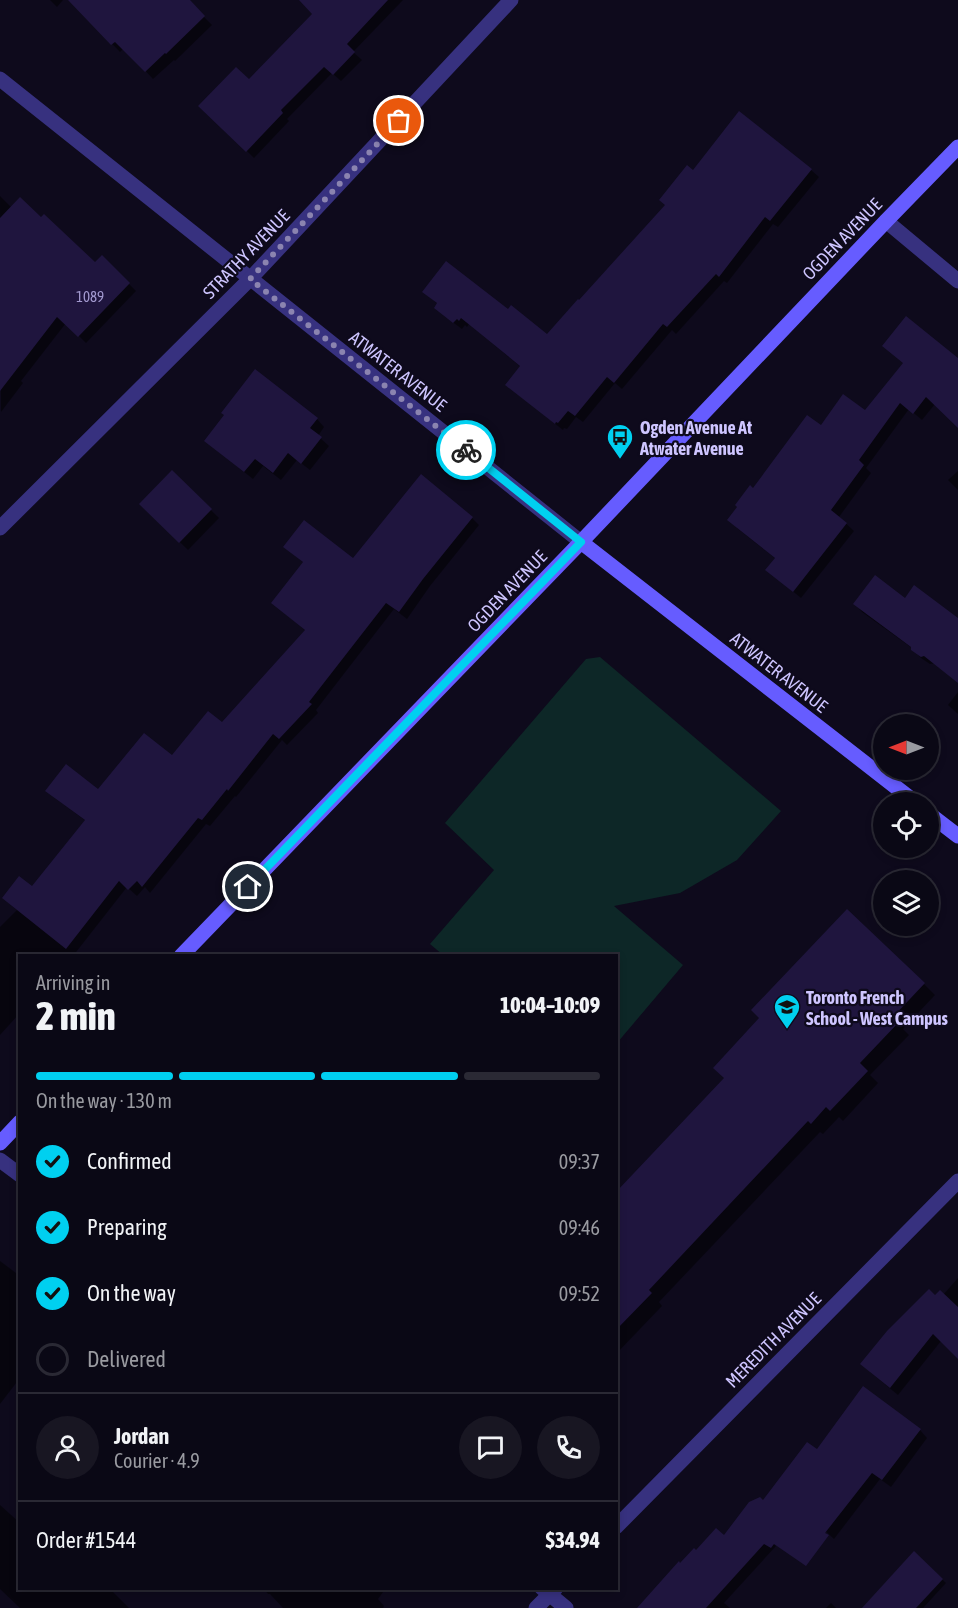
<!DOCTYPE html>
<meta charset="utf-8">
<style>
:root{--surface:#0a0815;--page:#181622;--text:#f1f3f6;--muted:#999aa0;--line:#2a2934;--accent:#00d0f0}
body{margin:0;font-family:"Asap Condensed",sans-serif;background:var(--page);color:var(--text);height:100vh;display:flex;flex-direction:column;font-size:22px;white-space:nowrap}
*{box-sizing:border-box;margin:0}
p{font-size:20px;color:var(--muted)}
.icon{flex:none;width:33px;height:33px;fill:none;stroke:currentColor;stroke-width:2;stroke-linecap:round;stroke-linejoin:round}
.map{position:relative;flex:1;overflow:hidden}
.sheet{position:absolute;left:18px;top:954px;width:600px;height:636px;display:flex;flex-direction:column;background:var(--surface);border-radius:0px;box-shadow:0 3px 9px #0003,0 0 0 2px var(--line)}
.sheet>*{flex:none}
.needle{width:39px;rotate:270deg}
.tools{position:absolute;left:873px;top:714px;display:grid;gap:12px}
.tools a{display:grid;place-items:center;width:66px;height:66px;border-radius:50%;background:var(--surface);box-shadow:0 3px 9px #0003,0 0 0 2px var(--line);font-size:30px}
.pin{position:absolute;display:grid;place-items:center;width:51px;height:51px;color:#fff;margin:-26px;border:3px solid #fff;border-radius:50%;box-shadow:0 2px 6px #0007}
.courier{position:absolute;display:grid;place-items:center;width:60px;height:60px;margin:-30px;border:4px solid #00d0f0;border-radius:50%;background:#fff;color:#222;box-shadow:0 2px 8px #0007}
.overview em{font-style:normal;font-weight:800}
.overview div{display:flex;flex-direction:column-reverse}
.overview{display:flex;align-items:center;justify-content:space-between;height:102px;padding:0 18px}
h1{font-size:39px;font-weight:800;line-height:45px}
.bar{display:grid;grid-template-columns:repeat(4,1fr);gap:9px 6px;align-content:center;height:72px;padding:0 18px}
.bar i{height:8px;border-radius:4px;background:var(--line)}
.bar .selected{background:var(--accent)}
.bar p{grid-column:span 4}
.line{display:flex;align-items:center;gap:15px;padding:0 18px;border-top:2px solid var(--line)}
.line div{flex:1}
.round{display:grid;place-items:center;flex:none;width:63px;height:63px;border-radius:32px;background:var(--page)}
ol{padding:0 18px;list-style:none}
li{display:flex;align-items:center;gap:18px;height:66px}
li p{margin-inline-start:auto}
li .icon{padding:6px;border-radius:50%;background:var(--accent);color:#111;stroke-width:4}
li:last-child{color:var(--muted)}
li i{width:33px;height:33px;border:3px solid var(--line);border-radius:50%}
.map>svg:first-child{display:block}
.green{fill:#0d2727}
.shadow{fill:#0007}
.building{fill:#1f153e}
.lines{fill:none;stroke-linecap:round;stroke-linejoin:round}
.street{stroke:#37317f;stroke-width:15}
.secondary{stroke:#665cff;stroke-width:15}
.done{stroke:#8b84b0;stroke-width:6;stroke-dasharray:0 10.8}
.route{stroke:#00d0f0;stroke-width:8}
.labels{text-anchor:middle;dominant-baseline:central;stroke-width:4.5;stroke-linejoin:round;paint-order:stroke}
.number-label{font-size:15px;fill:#a299cf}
.street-label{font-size:18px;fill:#cec5ff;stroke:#0e0a1c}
.poi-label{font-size:18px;font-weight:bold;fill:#cec5ff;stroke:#0e0a1c;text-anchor:start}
</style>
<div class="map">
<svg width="958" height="1608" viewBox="0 0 958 1608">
<rect width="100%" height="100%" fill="#0e0a1c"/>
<polygon class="green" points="600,657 781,811 737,860 680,893 614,906 683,965 617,1043 616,956 443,955 430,944 494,870 445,823 586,659"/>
<g class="shadow">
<polygon points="50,0 63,0 57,7"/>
<polygon points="70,0 187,0 212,25 175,61 174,60 153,79 124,48 120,52"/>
<polygon points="310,0 403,0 353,52 362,60 341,81 332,73 287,119 289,121 254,158 201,106 249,82 314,14"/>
<polygon points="811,170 819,177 778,227 773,224 727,283 724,281 676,334 672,330 622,389 615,383 583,422 576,417 567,429 564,428 563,430 515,392 521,367 469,324 467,327 465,325 462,329 443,315 438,304 424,292 508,312 548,337 667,206 693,172"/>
<polygon points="0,196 12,208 95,265 102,257 136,291 86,343 66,323 21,381 23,383 1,412"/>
<polygon points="958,360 958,426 935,404 922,420 909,409 866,468 871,473 839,517 854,531 801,598 767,570 776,559 737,528 753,490 821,427 865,412"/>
<polygon points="317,419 324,427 318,436 329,446 310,470 297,460 281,480 263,466 253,479 214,448"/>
<polygon points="958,471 958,490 948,480"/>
<polygon points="172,472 219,518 188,550 141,504"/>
<polygon points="472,518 479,525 430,586 407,619 394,609 316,710 318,713 287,745 282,740 236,797 235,796 210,826 206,824 150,893 145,887 137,896 127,887 73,956 20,956 20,1013 0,1035 0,927 17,910 4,898 32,888 86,821 55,798 99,791 172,757 222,724 306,631 273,603 304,563 285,547 353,560"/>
<polygon points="906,600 958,620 958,639 941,662 930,664 921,658 912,648 862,612 855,604"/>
<polygon points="958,692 958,714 948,705"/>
<polygon points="924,984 935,995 903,1029 909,1035 870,1075 878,1083 843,1121 839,1117 823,1134 820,1132 659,1302 662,1306 616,1354 616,1194"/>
<polygon points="0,1261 20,1276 20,1378 0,1404"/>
<polygon points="958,1278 958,1357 941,1341 898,1395 870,1372 935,1297 943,1295"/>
<polygon points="920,1430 927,1438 891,1487 880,1479 834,1539 804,1511 773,1543 776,1546 724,1603 730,1608 660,1608 681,1565 696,1553 724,1537 764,1502 818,1451"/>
<polygon points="0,1505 20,1523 20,1588 109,1588 129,1608 20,1608 0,1589"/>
<polygon points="915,1553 946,1583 923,1608 907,1608"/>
<polygon points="263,1588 386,1588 378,1599 384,1606 383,1608 283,1608 270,1594 268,1594"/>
<polygon points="831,1603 836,1608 826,1608"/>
</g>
<g class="building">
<polygon points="68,0 190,0 205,16 166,54 165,53 145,72 115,42 111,45"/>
<polygon points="299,0 388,0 347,44 355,52 333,75 324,67 281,110 283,113 246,152 198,106 236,67 249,79 312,14"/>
<polygon points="739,111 812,169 770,221 765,217 719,277 716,274 667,327 663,324 614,383 607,377 575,416 568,411 558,423 556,422 555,424 505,385 520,366 461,318 459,321 457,319 453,323 434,308 437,303 422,292 446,261 508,309 511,305 547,334 578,299 579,300 665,205 659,200 687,165 693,170"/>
<polygon points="20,197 41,217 44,214 95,262 102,255 130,283 78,337 57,317 0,391 0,218"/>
<polygon points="906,316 958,358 958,428 926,397 913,414 900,403 859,460 864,465 831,510 847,523 793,592 765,570 775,558 727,520 737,507 735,505 750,485 753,488 807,415 821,425 843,394 865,410 903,363 882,346"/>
<polygon points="255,369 318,418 310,428 322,437 301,464 288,453 273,473 255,459 244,472 204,441 224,415 221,413"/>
<polygon points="172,470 212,509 179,543 139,504"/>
<polygon points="421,474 473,517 423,579 399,612 386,603 309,702 312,704 279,739 273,734 228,791 227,789 202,820 198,818 142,887 137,881 128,890 119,881 66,949 2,898 19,876 32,886 85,820 45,791 66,764 98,789 144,733 172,755 208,711 222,722 305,630 271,603 303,562 283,547 304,520 353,558"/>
<polygon points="875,575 905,598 914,585 958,618 958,683 924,656 921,657 911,650 911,647 853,604"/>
<polygon points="847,909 925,983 893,1017 899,1022 860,1063 868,1071 830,1111 826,1107 811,1124 808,1121 649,1290 652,1293 616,1330 616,1192 724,1078 713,1068 759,1018 751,1010"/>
<polygon points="929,1289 935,1295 940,1290 958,1307 958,1359 933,1334 890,1388 860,1364 887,1331"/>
<polygon points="863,1386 921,1429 882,1480 872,1473 825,1533 829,1535 806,1566 774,1544 771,1548 764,1544 706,1608 637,1608 679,1561 680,1563 694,1548 696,1550 716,1528 724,1535 749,1502 760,1497 763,1500 807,1442 817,1449"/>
<polygon points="914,1551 943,1579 916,1608 862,1608"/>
</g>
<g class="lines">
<g class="street">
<polyline points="0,79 581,542"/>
<polyline points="886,221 958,281"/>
<polyline points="0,528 250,279 511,0"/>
<polyline points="0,1160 20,1175"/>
<polyline points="616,1527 958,1181"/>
<polyline points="542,1588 566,1608"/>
<polyline points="536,1608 556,1588"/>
</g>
<g class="secondary">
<polyline points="581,542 915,802"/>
<polyline points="928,813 958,836"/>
<polyline points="181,956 581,542 886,221 958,147"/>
<polyline points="0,1143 20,1122"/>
</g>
</g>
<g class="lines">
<polyline class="done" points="399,121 250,279 466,450"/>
<polyline class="route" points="248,887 581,542 466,450"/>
</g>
<defs>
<g id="bus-pin" transform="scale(1.35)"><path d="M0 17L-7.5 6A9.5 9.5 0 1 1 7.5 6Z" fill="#00d0f0" stroke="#0e0a1c"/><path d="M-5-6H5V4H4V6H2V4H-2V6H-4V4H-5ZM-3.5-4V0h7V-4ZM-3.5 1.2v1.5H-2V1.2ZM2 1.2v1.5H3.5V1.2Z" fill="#111"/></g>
<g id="school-pin" transform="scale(1.35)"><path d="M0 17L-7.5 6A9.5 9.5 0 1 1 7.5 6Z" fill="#00d0f0" stroke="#0e0a1c"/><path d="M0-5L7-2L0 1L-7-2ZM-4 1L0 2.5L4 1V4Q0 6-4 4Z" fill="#111"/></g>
</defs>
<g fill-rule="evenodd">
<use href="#bus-pin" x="620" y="437"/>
<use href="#school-pin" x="787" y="1007"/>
</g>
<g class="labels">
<g class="number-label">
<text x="90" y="296">1089</text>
</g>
<g class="street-label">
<text transform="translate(842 239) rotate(-46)">OGDEN AVENUE</text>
<text transform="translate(246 254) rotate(-46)">STRATHY AVENUE</text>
<text transform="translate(398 371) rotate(38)">ATWATER AVENUE</text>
<text transform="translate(507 591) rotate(-46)">OGDEN AVENUE</text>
<text transform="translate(779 672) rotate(38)">ATWATER AVENUE</text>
<text transform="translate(773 1340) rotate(-45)">MEREDITH AVENUE</text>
</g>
<g class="poi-label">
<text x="640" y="427">Ogden Avenue At<tspan x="640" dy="21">Atwater Avenue</tspan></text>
<text x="806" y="997">Toronto French<tspan x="806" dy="21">School - West Campus</tspan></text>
</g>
</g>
</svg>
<div class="tools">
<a><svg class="needle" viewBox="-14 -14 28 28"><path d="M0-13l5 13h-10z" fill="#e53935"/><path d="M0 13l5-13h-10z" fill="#999aa0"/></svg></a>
<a><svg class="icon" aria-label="locate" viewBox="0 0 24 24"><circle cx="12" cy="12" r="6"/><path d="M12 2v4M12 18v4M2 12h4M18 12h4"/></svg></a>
<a><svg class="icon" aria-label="layers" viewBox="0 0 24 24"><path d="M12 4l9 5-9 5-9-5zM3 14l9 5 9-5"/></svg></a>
</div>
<div class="pin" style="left:399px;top:121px;background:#ea580c"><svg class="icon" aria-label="bag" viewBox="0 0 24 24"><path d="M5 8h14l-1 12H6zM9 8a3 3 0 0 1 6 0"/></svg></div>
<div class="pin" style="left:248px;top:887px;background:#1f2937"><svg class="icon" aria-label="home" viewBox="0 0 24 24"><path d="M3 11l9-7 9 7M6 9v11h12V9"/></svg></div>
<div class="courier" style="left:466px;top:450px"><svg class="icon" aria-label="bike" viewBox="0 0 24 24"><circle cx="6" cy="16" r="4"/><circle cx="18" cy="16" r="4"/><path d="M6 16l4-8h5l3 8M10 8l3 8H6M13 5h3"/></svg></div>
<section class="sheet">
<div class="overview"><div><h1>2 min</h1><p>Arriving in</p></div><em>10:04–10:09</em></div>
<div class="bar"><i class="selected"></i><i class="selected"></i><i class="selected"></i><i></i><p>On the way · 130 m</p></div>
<ol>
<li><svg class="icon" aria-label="check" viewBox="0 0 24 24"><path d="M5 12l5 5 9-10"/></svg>Confirmed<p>09:37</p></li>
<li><svg class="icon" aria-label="check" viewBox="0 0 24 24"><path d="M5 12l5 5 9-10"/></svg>Preparing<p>09:46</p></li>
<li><svg class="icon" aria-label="check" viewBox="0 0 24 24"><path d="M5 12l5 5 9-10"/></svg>On the way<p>09:52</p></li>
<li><i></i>Delivered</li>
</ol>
<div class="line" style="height:108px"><a class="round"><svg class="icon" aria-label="person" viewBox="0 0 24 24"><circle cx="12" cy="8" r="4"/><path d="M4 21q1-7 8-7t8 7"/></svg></a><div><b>Jordan</b><p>Courier · 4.9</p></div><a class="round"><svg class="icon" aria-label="chat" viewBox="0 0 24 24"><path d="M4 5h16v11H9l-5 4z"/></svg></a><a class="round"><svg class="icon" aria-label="phone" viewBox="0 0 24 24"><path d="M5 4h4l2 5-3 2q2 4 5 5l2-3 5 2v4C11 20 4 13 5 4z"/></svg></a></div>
<div class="line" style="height:78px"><div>Order #1544</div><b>$34.94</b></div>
</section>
</div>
